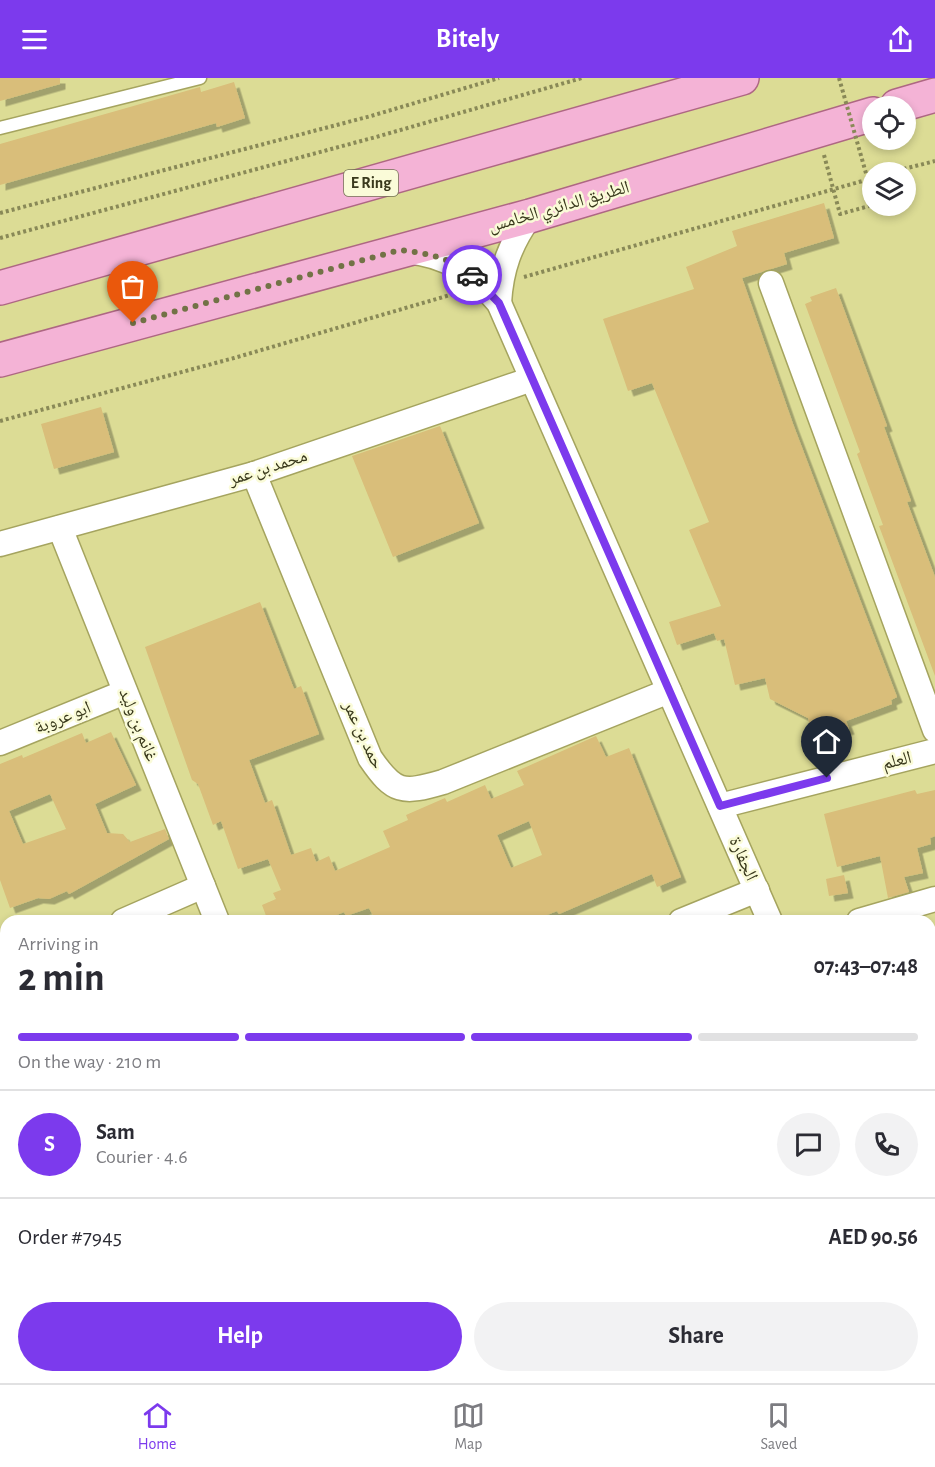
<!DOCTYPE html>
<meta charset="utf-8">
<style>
:root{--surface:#fff;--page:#f2f2f3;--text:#2b2b33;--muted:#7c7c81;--line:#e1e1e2;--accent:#7c3aed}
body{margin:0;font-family:"Alegreya Sans","Noto Naskh Arabic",sans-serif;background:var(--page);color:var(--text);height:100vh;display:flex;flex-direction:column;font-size:22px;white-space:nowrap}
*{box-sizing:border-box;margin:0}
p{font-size:20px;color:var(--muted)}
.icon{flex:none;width:33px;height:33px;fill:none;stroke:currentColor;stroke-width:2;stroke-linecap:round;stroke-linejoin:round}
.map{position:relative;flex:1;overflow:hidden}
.details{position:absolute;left:0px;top:837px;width:936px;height:468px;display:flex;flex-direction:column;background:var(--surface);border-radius:18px 18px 0 0;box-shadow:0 3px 9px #0003}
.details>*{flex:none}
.controls{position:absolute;left:862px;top:18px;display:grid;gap:12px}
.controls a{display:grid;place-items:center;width:54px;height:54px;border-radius:50%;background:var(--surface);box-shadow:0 3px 9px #0003;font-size:30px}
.pin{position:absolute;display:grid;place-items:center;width:51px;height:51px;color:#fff;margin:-62px -26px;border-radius:50% 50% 50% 0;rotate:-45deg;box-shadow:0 0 6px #0007}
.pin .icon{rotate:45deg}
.courier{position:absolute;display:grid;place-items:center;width:60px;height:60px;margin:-30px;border:4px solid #7c3aed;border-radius:50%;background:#fff;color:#222;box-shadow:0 2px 8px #0007}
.headline em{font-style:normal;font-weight:600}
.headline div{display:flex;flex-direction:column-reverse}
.headline{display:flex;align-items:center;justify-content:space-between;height:102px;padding:0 18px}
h1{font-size:39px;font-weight:600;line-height:45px}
.bar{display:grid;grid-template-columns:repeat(4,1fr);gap:9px 6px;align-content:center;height:72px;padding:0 18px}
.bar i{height:8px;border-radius:4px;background:var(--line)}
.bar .on{background:var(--accent)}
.bar p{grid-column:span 4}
.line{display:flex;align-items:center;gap:15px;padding:0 18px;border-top:2px solid var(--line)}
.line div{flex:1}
.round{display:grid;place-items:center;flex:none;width:63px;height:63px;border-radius:32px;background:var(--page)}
.cta{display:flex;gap:12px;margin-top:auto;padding:12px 18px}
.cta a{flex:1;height:69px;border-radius:36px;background:var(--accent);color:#fff;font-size:24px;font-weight:600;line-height:69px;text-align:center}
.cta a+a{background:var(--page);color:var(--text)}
header{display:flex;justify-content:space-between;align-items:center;height:78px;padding:0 18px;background:var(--accent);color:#fff;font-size:27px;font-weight:600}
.tab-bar{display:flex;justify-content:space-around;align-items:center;height:84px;border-top:2px solid var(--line);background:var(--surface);font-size:16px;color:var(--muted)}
.tab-bar a{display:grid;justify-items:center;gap:3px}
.tab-bar .on{color:var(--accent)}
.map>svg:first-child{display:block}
.building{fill:#d9be7a;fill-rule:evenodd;filter:url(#shadow)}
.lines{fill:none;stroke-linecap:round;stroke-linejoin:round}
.service-casing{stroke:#a5a45f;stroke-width:15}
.minor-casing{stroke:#a5a45f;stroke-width:27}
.primary-casing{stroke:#ae6783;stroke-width:36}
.path{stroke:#898957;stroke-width:4;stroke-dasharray:3 3;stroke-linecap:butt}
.service{stroke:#fff;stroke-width:12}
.minor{stroke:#fff;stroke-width:24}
.primary{stroke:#f4b3d6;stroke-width:33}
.path-bridge{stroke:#898957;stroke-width:4;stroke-dasharray:3 3;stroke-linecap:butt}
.done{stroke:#727246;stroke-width:6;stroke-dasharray:0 10.8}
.route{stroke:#7c3aed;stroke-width:8}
.labels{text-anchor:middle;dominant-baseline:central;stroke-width:5;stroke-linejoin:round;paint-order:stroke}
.shield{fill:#fafbd8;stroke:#737354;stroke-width:1.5}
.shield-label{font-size:16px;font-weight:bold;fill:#39391c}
.street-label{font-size:18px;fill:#39391c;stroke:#fafbd8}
</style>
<header><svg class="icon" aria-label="menu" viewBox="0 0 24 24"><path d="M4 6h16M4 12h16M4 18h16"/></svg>Bitely<svg class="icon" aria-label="share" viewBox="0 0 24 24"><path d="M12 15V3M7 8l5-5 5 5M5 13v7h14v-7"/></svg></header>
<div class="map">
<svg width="935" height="1305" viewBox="0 0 935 1305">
<defs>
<filter id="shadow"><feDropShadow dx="5.5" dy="5.5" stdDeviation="0" flood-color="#0004"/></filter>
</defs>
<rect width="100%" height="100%" fill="#dcdc95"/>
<g class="building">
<polygon points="0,0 60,0 60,6 0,23"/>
<polygon points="234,4 245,40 217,49 216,45 0,107 0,66 200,9 201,14"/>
<polygon points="824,125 834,160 784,175 787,186 742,200 793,346 897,619 891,622 892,626 846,643 849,651 813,660 808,640 770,621 765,600 735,607 724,561 717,563 714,555 677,567 669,544 721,528 689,452 709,444 652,305 628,313 603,241 694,211 686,189 737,168 732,153"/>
<polygon points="836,210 887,348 884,349 911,423 907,424 935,499 935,598 879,448 883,447 857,376 860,374 805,226 812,223 810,219"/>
<polygon points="101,329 114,374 54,391 41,346"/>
<polygon points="440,348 479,445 393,479 352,378"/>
<path d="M260,524L294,611L301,608L319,656L249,682L265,725L272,722L291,777L311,770L316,784L329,778L335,793L390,769L383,753L408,742L406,737L445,720L447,724L485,707L491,721L524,707L517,693L596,658L606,679L629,670L681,799L657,809L652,796L559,836L557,833L532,843H376L369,830L346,838L344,834L322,843H268L262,827L276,821L273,815L281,812L268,781L238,791L221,743L213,747L198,706L192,702L145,569ZM529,743L542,777L511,790L497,757Z"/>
<path d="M111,654L136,707L95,726L107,755L123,756L130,764L165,751L169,761L69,816L67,813L49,821L38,820L10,830L0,802V686L22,677L23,680L82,655L86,665ZM50,716L66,751L23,766L9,733Z"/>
<polygon points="915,712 917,716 935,712 935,758 930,760 931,766 917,770 923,795 904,799 909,814 888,820 880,778 837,789 824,736"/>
<polygon points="844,797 848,815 829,818 826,801"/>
</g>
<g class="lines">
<g class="service-casing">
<polyline id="service" points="0,50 200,0"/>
</g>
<g class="minor-casing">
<g id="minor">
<path d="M407,173C447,177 474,195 499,225L770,843"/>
<polyline points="771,205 935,652"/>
<path d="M499,225C501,191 510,166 530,138"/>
<path d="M254,396L370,680C394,715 402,716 443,704L669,613"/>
<polyline points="60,450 217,843"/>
<polyline points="0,466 254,396 532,301"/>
<polyline points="0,665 125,614"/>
<polyline points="720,728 935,673"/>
<polyline points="123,843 203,808"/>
<polyline points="681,843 757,812"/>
<polyline points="859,843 935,821"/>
<polyline points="0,897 6,894"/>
<polyline points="930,952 935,951"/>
<polyline points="0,1124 6,1121"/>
<polyline points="930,1227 935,1239"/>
<polyline points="218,1299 220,1305"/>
<polyline points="721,1299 724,1305"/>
<polyline points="545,1305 560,1299"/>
</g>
</g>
<g class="primary-casing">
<g id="primary">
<polyline points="897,28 935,17"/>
<polyline points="0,210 742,0"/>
<polyline points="0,282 530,138 873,36"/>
</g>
</g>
<g class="path">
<polyline points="824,77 840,136 873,127"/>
<polyline points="892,94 935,83"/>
<polyline points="0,135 371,38 499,0"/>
<polyline points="0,160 376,59 582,0"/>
<polyline points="524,199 873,100"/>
<polyline points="0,343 234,280 457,215"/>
</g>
<use href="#service" class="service"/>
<use href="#minor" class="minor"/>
<use href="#primary" class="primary"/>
<polyline class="path-bridge" points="839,0 873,120"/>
</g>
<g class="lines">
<path class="done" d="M133,245L400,172C426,175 451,180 472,197"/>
<polyline class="route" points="472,197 499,225 720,728 827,700"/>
</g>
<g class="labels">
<rect class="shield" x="344" y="92" width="54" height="26" rx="4.5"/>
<g class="shield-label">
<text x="371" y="105">E Ring</text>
</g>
<g class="street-label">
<text transform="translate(559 129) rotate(-16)">الطريق الدائري الخامس</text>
<text transform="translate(268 390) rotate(-18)">محمد بن عمر</text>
<text transform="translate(63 640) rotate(-22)">ابو عروبة</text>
<text transform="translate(138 647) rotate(68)">غانم بن وليد</text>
<text transform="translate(363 657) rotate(65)">حمد بن عمر</text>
<text transform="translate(897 683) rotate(-14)">العلم</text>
<text transform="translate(743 781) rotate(66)">الجفارة</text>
</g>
</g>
</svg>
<div class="controls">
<a><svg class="icon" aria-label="locate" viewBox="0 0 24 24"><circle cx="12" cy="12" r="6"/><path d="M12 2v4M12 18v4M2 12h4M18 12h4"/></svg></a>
<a><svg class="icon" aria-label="layers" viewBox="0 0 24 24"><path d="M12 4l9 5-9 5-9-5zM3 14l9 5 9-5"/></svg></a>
</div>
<div class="pin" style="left:133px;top:245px;background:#ea580c"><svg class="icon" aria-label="bag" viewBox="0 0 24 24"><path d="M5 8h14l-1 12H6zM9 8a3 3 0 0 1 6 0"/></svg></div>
<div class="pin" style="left:827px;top:700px;background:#1f2937"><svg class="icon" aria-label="home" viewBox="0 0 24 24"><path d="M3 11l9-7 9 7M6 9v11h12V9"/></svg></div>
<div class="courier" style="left:472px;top:197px"><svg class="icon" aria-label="car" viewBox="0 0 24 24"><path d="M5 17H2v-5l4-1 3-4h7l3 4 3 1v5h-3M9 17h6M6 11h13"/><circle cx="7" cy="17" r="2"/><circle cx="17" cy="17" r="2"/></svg></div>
<section class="details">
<div class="headline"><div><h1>2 min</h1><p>Arriving in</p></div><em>07:43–07:48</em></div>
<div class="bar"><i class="on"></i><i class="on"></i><i class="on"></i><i></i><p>On the way · 210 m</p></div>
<div class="line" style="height:108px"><b class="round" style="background:var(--accent);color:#fff">S</b><div><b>Sam</b><p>Courier · 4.6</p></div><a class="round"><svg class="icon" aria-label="chat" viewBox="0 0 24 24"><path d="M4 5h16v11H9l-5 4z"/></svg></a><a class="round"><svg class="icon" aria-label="phone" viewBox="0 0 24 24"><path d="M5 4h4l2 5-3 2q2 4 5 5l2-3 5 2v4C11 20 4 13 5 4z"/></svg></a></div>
<div class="line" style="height:78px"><div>Order #7945</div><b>AED 90.56</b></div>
<div class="cta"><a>Help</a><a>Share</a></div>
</section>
</div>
<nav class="tab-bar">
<a class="on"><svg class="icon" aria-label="home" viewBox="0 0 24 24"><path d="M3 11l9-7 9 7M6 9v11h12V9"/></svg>Home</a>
<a><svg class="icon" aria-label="map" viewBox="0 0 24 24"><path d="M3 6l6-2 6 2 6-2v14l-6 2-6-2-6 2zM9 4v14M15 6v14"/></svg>Map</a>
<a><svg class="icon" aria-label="saved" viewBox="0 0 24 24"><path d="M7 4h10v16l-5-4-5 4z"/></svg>Saved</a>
</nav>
